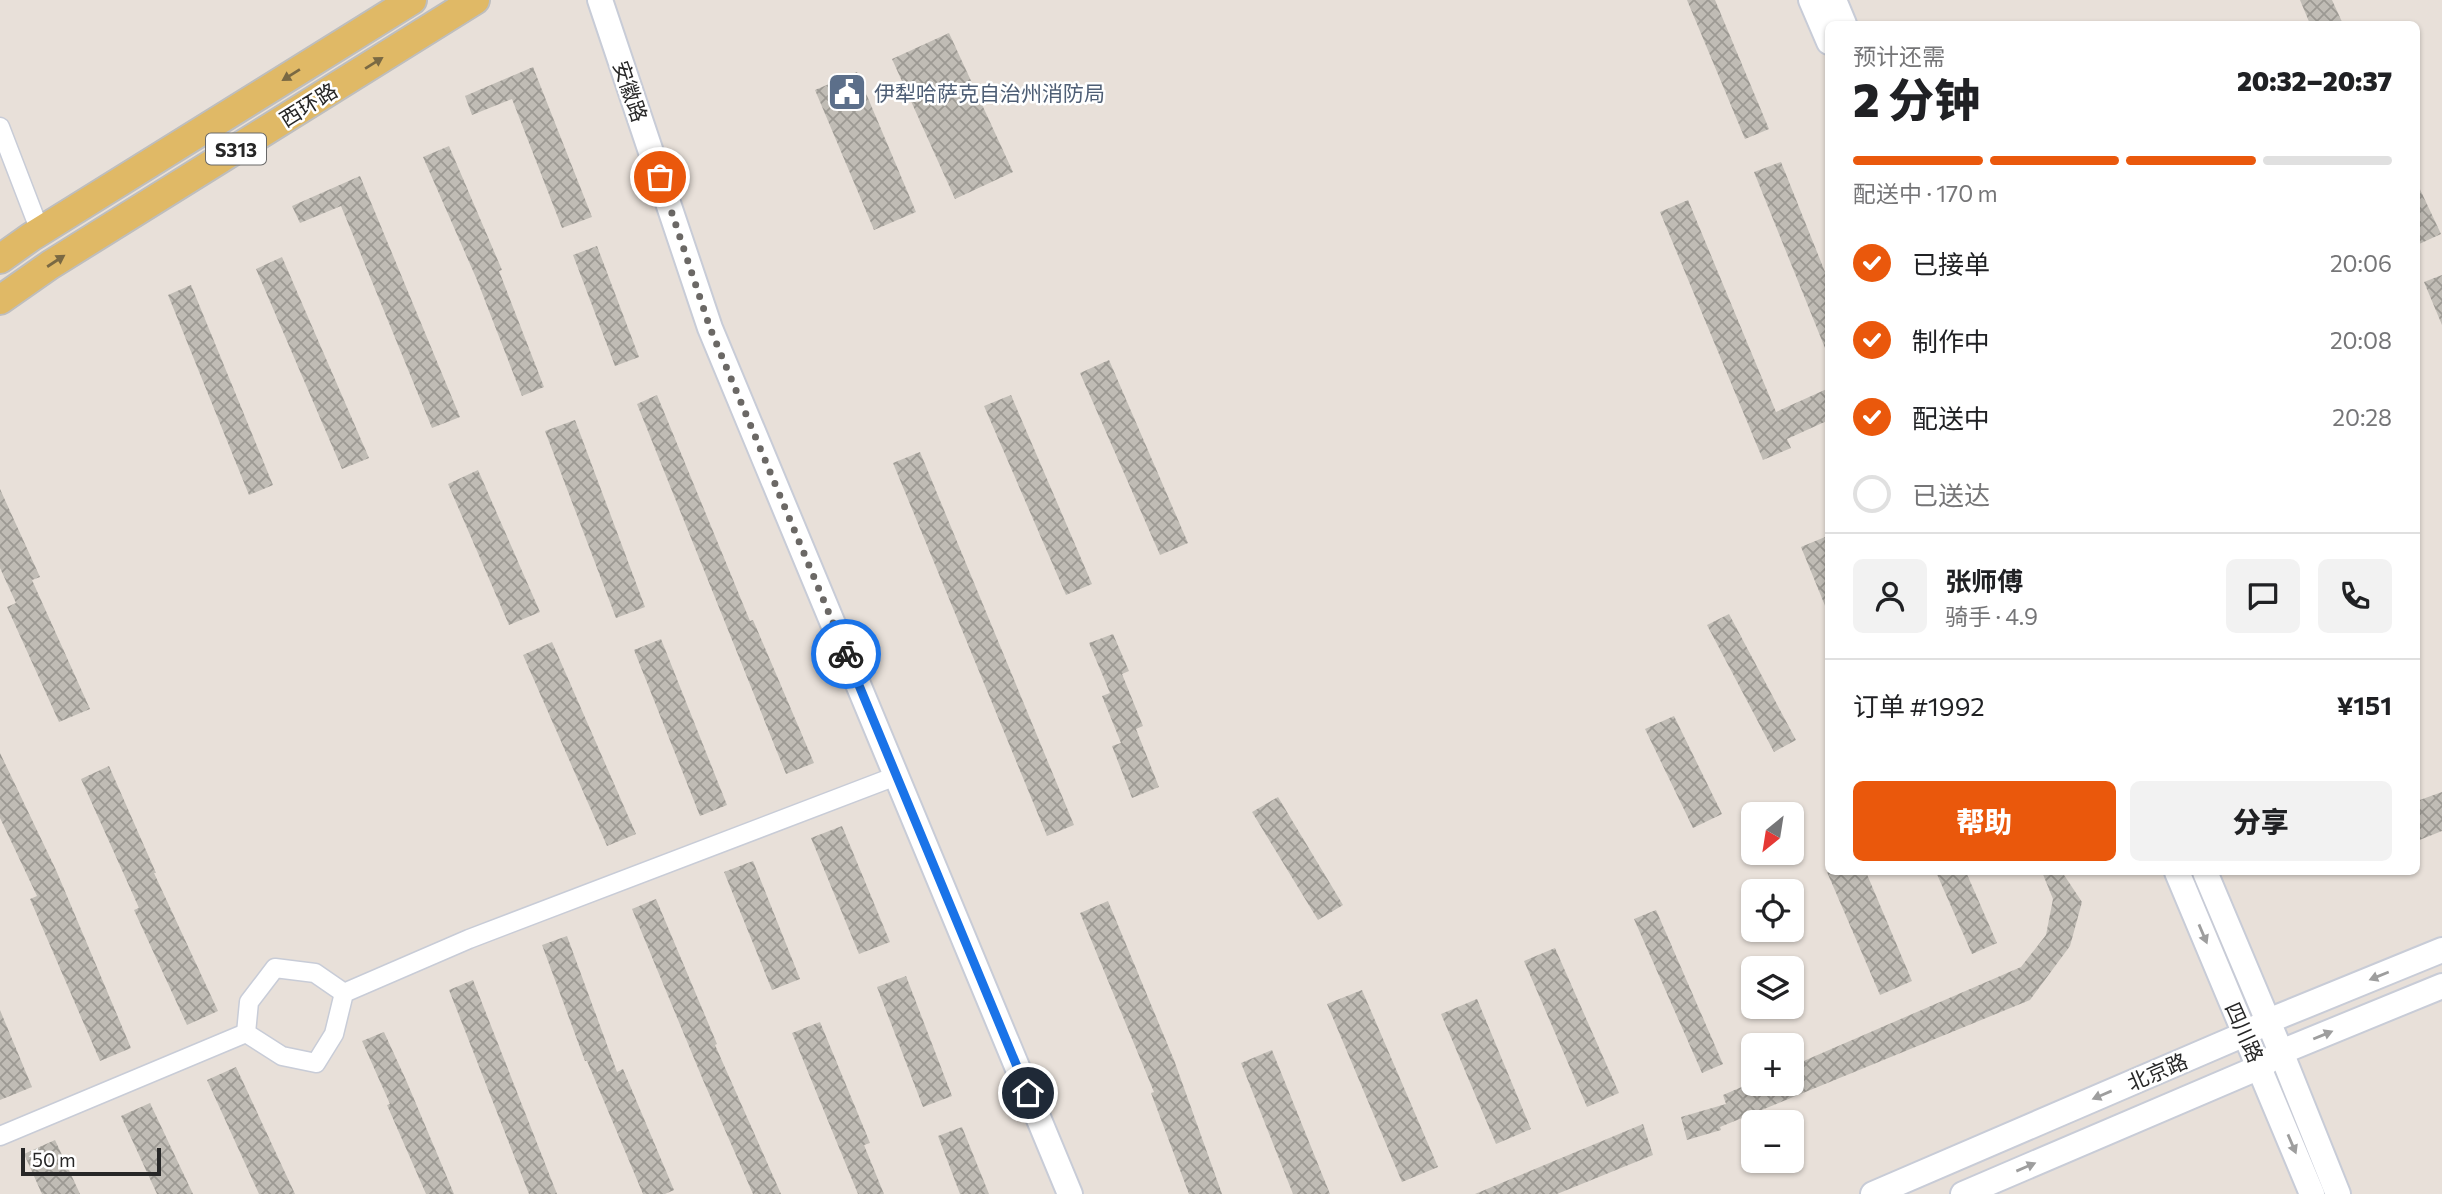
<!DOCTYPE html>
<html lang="zh">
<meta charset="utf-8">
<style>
:root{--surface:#fff;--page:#f2f2f2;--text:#202124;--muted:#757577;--line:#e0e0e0;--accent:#ea580c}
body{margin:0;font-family:Commissioner,"Noto Sans SC",sans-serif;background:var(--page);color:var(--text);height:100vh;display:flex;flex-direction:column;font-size:26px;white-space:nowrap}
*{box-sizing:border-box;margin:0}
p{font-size:23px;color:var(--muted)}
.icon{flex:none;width:38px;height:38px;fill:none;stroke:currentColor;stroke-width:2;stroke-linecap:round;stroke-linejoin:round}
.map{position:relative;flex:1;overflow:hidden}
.panel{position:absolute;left:1825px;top:21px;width:595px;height:854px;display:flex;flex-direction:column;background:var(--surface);border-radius:10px;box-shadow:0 2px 5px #0004}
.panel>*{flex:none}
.needle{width:46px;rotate:210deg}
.controls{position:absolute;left:1741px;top:802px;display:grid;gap:14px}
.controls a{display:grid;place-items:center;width:63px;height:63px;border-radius:10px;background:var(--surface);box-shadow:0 2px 5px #0004;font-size:35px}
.scale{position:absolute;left:21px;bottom:18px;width:140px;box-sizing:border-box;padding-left:7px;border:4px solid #272727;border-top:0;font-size:19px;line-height:24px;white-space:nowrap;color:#272727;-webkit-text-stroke:5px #fff;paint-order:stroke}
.pin{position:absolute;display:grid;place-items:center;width:60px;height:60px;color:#fff;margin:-30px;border:4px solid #fff;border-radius:50%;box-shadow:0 2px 7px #0007}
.courier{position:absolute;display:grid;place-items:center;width:70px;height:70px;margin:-35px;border:5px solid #1a73e8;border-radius:50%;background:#fff;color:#222;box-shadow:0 2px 9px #0007}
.head em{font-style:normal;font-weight:800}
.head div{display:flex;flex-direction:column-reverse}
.head{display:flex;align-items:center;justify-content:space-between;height:119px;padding:0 28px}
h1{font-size:46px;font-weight:800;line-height:52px}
.bar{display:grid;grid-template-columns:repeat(4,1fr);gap:10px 7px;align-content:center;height:84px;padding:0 28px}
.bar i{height:9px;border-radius:5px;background:var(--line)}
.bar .on{background:var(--accent)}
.bar p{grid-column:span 4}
.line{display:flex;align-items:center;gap:18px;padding:0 28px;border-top:2px solid var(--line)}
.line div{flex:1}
.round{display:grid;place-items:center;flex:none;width:74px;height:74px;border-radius:10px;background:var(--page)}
ol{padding:0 28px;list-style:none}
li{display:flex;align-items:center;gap:21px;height:77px}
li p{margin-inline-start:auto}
li .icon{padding:7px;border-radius:50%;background:var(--accent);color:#fff;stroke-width:4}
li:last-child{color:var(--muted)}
li i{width:38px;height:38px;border:4px solid var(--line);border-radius:50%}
.action{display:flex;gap:14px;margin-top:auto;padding:14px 28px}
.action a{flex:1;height:80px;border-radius:10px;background:var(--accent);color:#fff;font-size:28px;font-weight:800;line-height:80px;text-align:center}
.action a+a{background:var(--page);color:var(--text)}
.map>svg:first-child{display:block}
.building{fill:url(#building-cross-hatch)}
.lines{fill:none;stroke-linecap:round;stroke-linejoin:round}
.street-casing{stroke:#c8ccd7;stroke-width:21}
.secondary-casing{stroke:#c8ccd7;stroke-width:28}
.primary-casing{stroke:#bebebe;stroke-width:32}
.street{stroke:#fff;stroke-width:18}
.secondary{stroke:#fff;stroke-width:24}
.primary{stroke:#e0b966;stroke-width:28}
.oneway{fill:#7a6943}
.oneway2{fill:#9e9e9e}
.done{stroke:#6b6865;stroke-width:7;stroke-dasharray:0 12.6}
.route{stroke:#1a73e8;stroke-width:9}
.labels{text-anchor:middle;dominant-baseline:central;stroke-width:5;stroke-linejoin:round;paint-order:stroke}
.shield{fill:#fff;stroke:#686868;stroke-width:2}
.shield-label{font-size:19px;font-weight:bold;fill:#272727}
.street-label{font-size:21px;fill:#272727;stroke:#fff}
.service-label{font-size:21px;fill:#4e5e75;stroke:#fff;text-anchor:start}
</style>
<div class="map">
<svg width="2442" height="1194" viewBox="0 0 2442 1194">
<defs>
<pattern id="building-cross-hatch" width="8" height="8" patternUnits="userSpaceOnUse" patternTransform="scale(1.75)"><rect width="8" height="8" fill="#c0bcb5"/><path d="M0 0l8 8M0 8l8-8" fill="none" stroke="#9c9993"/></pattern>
</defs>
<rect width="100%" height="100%" fill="#e8e0d9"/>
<g class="building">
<polygon points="1687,0 1715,0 1769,129 1745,139"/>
<polygon points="2300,0 2332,0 2343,24 2310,24"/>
<polygon points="949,33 1013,172 955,199 892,59"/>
<polygon points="533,67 592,217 562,228 512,99 472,115 465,96"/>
<polygon points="857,72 916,212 874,230 815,90"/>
<polygon points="449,146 502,270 499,271 544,387 522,396 477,280 423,157"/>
<polygon points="1781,162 1829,282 1829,358 1754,172"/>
<polygon points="360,176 460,417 432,428 341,206 300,223 292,206"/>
<polygon points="2417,183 2441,234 2417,245"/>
<polygon points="1688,200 1776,412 1829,388 1829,420 1787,439 1791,448 1763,460 1660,212"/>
<polygon points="597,246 639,357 615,366 573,255"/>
<polygon points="282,257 369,458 342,469 256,269"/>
<polygon points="2442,275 2442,325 2424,282"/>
<polygon points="191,285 273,485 249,495 168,295"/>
<polygon points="1109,360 1188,543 1160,555 1080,373"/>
<polygon points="657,395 750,621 753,620 814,763 786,774 637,404"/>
<polygon points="1011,395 1092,584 1066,595 984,406"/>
<polygon points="575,420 645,607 616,618 545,431"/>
<polygon points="920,452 1074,825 1047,836 893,463"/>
<polygon points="478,470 540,612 509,625 448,484"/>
<polygon points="0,489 40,577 32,580 90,709 59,722 7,607 16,603 0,568"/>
<polygon points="1825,537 1829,547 1828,613 1801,547"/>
<polygon points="1729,614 1796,740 1774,752 1707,625"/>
<polygon points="1113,634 1129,671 1122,674 1143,726 1136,729 1159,787 1132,798 1112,746 1121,743 1102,696 1110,693 1089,643"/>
<polygon points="661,639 727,805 700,816 634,650"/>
<polygon points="552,642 636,834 607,846 523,655"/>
<polygon points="1674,716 1722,814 1693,828 1645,729"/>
<polygon points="0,753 56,870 131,1048 100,1061 30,899 37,896 0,818"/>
<polygon points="109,766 156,873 154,873 218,1011 187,1025 134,910 139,908 81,779"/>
<polygon points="2442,792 2442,831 2417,841 2417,801"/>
<polygon points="1278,797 1343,905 1318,920 1252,812"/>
<polygon points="842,826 890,942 859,954 811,838"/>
<polygon points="753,861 800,979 772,990 724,872"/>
<polygon points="1827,872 1866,872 1912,981 1880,995"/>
<polygon points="1936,872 1966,872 1997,943 1972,954"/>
<polygon points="2042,872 2062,872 2082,902 2070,946 2030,1000 1720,1127 1721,1130 1687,1140 1681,1117 1726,1104 1723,1095 1751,1083 1792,1083 1792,1066 2021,967 2046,935 2053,899"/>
<polygon points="656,899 717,1044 715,1045 781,1194 753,1194 703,1080 632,909"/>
<polygon points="1108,901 1174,1060 1222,1194 1189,1194 1151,1093 1154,1092 1080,913"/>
<polygon points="1656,910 1723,1064 1702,1073 1634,919"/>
<polygon points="567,936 617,1072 623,1069 674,1190 665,1194 643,1194 587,1061 585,1061 542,945"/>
<polygon points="1555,948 1619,1093 1587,1107 1524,961"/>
<polygon points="906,976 952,1096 923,1107 877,987"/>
<polygon points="473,980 557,1194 529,1194 449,990"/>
<polygon points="1362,990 1438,1167 1402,1182 1327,1004"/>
<polygon points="1477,999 1531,1129 1496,1144 1441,1014"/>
<polygon points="0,1010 32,1087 0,1100"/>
<polygon points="820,1022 870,1143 864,1145 884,1194 858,1194 792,1033"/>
<polygon points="384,1032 406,1080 454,1194 426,1194 387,1105 390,1104 362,1041"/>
<polygon points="1272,1050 1330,1194 1293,1194 1241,1063"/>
<polygon points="236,1067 295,1194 259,1194 207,1080"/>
<polygon points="150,1103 193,1194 157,1194 121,1116"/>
<polygon points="1643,1124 1653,1155 1557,1194 1475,1194"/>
<polygon points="962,1127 989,1194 960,1194 938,1136"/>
<polygon points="55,1140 80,1194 42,1194 24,1154"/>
</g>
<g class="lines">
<g class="street-casing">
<g id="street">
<polyline points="0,127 40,231"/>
<polyline points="344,993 334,1034 316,1063 282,1056 246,1033 249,1002 275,968 315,973 344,993 469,939 896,776"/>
<polyline points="0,1136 246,1033"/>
</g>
</g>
<g class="secondary-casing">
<g id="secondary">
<polyline points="600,0 710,328 1070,1194"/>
<polyline points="1811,0 1829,42"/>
<polyline points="1834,0 1844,24"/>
<polyline points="2177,872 2312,1194"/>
<polyline points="2205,872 2281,1052 2338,1194"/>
<polyline points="1873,1194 2245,1034 2268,1021 2442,950"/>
<polyline points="1963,1194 2260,1067 2281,1052 2442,986"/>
</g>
</g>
<g class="primary-casing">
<g id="primary">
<polyline points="0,259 31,237 412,0"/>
<polyline points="0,300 50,265 475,0"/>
</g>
</g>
<use href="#street" class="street"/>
<use href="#secondary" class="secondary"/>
<use href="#primary" class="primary"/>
</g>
<defs><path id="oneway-solid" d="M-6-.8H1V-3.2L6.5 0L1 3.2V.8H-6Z" transform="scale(1.75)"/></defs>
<g class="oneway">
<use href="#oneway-solid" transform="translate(374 63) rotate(-32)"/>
<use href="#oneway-solid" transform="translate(291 75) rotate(148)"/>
<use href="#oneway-solid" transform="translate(56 261) rotate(-33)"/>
</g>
<g class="oneway2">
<use href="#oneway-solid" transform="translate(2203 934) rotate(67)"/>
<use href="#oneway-solid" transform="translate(2379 976) rotate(158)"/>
<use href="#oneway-solid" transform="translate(2323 1035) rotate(-22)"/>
<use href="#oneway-solid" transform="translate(2102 1095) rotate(157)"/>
<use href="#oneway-solid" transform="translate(2292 1144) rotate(67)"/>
<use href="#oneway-solid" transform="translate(2026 1167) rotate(-23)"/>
</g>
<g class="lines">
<polyline class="done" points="660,177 710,328 846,654"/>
<polyline class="route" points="846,654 1028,1093"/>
</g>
<defs>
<g id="civic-square" transform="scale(2.0125)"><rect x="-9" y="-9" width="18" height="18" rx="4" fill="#5c6f8a" stroke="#fff"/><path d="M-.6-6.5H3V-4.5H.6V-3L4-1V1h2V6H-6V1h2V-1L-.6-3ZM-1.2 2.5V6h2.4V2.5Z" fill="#fff"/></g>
</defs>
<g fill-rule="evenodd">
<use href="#civic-square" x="847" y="92"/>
</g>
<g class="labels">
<rect class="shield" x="206" y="133.5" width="60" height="31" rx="5"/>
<g class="shield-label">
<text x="236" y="149">S313</text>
</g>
<g class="street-label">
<text transform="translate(631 91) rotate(71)">安徽路</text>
<text transform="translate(308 104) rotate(-32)">西环路</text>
<text transform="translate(2245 1032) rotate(66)">四川路</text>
<text transform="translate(2157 1071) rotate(-23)">北京路</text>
</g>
<g class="service-label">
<text x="874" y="92">伊犁哈萨克自治州消防局</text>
</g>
</g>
</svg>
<div class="controls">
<a><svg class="needle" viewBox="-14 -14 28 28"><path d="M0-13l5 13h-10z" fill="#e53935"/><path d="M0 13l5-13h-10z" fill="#757577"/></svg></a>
<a><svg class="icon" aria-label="locate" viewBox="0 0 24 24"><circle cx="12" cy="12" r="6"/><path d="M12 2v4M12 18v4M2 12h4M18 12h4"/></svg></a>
<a><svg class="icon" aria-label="layers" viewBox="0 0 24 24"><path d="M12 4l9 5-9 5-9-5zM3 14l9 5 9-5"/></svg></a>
<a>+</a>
<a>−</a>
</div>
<div class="scale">50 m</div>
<div class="pin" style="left:660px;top:177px;background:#ea580c"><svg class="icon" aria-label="bag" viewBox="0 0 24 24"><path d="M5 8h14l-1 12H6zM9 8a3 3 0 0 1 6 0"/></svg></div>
<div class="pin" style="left:1028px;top:1093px;background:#1f2937"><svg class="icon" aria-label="home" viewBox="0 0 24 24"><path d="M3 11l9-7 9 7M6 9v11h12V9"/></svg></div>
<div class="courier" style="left:846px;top:654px"><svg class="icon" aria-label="bike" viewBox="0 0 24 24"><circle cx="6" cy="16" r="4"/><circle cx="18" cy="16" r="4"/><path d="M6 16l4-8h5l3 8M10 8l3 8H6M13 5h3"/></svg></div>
<section class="panel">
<div class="head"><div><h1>2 分钟</h1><p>预计还需</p></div><em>20:32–20:37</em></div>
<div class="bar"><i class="on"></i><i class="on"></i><i class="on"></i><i></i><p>配送中 · 170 m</p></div>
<ol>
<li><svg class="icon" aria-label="check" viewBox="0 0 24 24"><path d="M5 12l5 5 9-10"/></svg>已接单<p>20:06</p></li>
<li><svg class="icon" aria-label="check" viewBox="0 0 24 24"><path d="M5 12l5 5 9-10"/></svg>制作中<p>20:08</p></li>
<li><svg class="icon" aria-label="check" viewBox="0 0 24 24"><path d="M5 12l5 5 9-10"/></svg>配送中<p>20:28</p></li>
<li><i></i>已送达</li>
</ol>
<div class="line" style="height:126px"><a class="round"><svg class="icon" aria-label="person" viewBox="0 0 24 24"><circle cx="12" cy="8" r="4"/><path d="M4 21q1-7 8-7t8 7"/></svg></a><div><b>张师傅</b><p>骑手 · 4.9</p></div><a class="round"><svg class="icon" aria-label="chat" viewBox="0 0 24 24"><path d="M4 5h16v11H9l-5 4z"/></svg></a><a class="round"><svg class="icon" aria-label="phone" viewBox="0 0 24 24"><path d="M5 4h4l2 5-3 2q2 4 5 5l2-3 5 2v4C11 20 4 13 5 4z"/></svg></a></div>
<div class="line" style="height:91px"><div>订单 #1992</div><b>¥151</b></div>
<div class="action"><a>帮助</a><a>分享</a></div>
</section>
</div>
